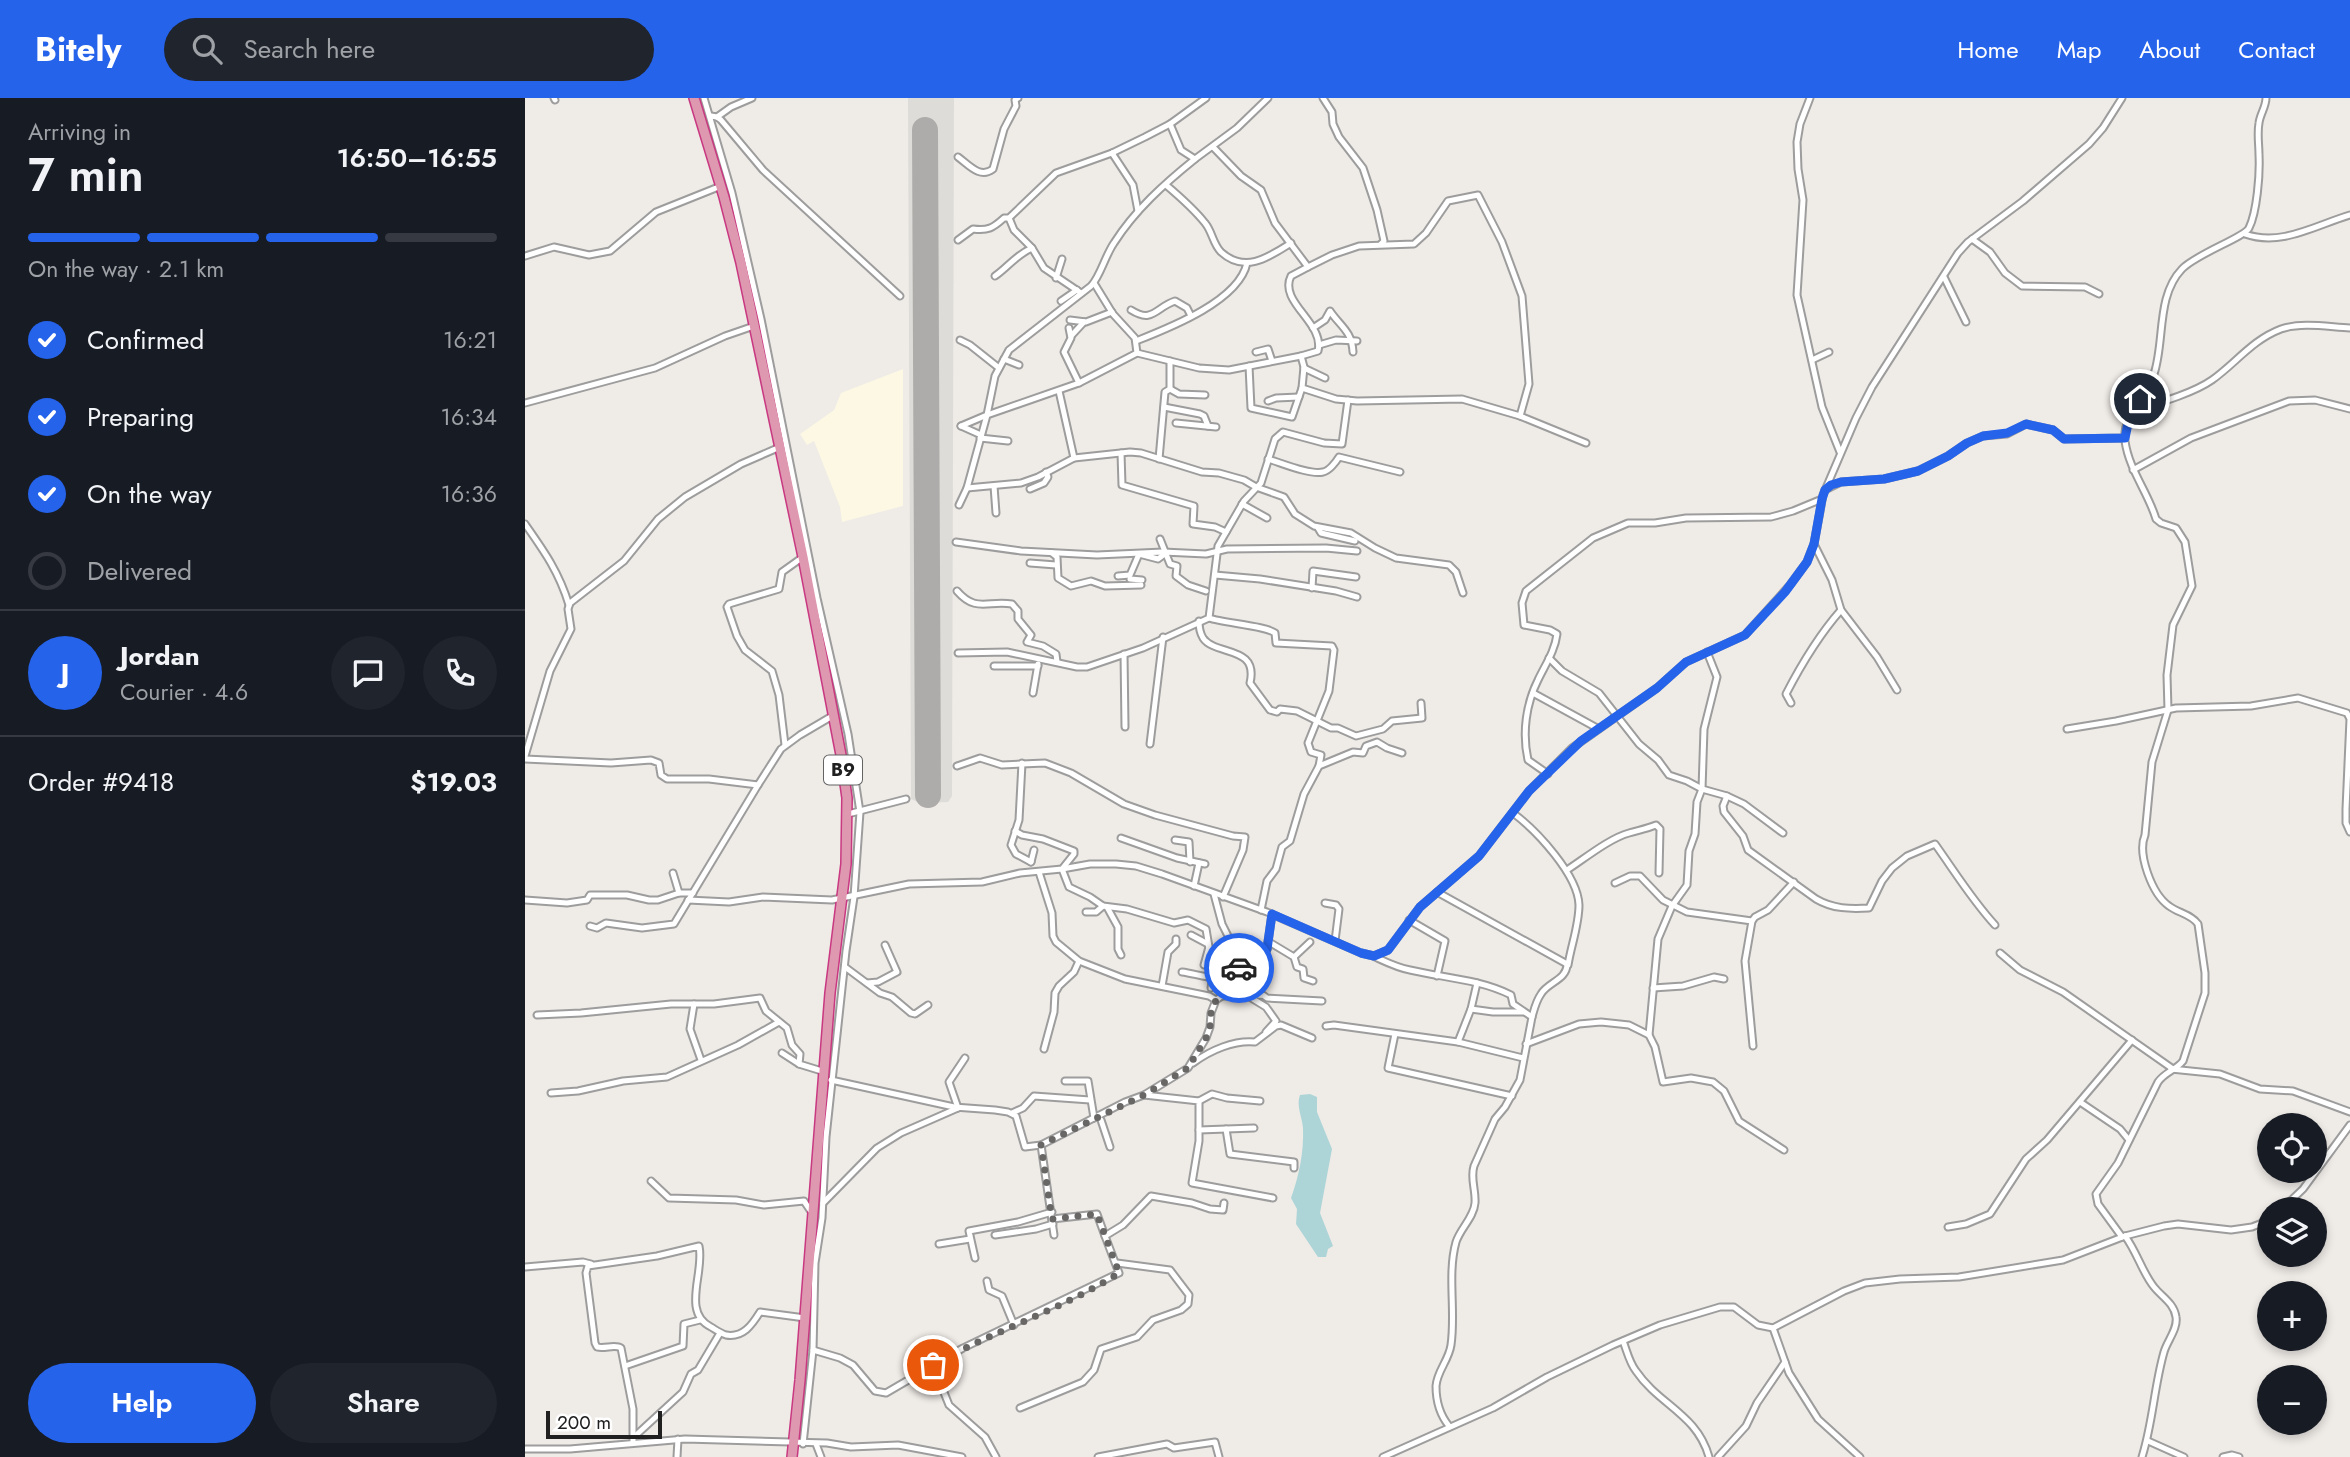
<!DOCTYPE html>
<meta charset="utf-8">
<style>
:root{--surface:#171b24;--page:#20242c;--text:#f1f3f6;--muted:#9ea1a6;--line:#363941;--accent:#2563eb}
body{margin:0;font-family:Jost,sans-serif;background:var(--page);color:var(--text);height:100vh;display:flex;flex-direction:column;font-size:26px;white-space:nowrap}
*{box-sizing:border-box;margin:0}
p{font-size:23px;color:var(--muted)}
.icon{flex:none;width:38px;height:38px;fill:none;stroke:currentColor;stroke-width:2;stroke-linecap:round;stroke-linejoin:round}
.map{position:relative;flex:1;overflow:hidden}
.details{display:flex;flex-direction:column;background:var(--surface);width:525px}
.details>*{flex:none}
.fabs{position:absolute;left:1732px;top:1015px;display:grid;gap:14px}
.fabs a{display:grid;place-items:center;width:70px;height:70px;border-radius:50%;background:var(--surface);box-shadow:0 4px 10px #0003;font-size:35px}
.scale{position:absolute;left:21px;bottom:18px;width:116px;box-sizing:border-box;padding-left:7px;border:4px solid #202020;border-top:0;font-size:19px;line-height:24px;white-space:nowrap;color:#202020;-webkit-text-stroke:5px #fff;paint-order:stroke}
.pin{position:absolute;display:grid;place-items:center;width:60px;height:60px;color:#fff;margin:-30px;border:4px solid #fff;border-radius:50%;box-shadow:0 2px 7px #0007}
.courier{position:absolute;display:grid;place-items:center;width:70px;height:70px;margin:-35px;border:5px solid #2563eb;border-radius:50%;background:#fff;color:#222;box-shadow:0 2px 9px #0007}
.headline em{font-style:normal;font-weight:600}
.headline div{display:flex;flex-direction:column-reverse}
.headline{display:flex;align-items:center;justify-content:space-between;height:119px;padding:0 28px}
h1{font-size:46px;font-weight:600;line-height:52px}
.bar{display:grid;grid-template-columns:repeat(4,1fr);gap:10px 7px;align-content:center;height:84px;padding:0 28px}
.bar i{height:9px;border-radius:5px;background:var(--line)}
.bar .current{background:var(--accent)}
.bar p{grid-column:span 4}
.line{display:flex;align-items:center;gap:18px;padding:0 28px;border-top:2px solid var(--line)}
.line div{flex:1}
.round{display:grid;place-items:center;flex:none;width:74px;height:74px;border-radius:37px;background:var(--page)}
ol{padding:0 28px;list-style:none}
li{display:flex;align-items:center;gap:21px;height:77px}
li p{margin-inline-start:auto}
li .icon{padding:7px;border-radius:50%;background:var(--accent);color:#fff;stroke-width:4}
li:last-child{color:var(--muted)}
li i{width:38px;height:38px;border:4px solid var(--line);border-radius:50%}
.action{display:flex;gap:14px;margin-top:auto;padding:14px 28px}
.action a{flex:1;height:80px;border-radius:42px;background:var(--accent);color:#fff;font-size:28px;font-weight:600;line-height:80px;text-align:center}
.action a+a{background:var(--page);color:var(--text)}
header{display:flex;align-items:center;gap:42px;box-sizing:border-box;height:98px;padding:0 35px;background:var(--accent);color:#fff}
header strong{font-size:33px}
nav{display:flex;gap:38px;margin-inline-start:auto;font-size:24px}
.search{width:490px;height:63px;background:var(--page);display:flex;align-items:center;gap:18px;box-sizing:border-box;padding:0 24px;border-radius:38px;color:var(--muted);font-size:26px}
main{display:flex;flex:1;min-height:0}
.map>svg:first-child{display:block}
.education{fill:#fcf8e4}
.airport{fill:#dedcd8}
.water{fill:#add5d8}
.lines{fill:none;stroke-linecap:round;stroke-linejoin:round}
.runway{stroke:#aeacaa;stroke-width:26}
.minor-casing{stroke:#9d9d9d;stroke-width:9}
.highway-casing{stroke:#c83981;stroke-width:12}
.minor{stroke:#fff;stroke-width:5}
.highway{stroke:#de98b0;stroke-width:9}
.done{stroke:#686766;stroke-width:7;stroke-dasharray:0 12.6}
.route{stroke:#2563eb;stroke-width:9}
.labels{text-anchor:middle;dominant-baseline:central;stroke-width:5;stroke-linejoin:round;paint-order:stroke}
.shield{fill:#fff;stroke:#636363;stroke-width:2}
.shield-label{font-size:18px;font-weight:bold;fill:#202020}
</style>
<header>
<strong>Bitely</strong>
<div class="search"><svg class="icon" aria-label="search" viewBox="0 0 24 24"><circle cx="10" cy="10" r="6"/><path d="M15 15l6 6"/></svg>Search here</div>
<nav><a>Home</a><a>Map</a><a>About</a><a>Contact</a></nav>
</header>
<main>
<section class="details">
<div class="headline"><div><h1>7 min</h1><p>Arriving in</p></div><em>16:50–16:55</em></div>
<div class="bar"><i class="current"></i><i class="current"></i><i class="current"></i><i></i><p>On the way · 2.1 km</p></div>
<ol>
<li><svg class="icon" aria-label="check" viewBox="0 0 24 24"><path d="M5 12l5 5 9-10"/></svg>Confirmed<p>16:21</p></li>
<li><svg class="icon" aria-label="check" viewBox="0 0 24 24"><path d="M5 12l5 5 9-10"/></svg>Preparing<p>16:34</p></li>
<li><svg class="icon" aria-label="check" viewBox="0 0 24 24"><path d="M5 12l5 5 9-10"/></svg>On the way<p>16:36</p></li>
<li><i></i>Delivered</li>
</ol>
<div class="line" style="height:126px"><b class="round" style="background:var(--accent);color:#fff">J</b><div><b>Jordan</b><p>Courier · 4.6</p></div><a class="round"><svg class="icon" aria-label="chat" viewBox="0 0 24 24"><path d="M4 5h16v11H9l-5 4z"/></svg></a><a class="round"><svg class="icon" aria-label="phone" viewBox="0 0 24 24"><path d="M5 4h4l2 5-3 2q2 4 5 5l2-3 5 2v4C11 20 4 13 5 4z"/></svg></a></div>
<div class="line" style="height:91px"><div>Order #9418</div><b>$19.03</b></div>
<div class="action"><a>Help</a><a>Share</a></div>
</section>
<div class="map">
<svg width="1825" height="1359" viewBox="0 0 1825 1359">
<rect width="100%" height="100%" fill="#efebe7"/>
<polygon class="education" points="378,271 378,408 317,424 315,409 289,343 282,347 275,336 309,312 316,295"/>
<polygon class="airport" points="383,0 429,0 427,698 423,704 395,705 386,701"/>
<path class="water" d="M785,996L792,999V1014L807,1051L795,1115L808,1148L803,1151L801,1159H793L771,1126L772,1111L766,1100C774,1078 779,1054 778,1030C777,1018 771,1008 775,997Z"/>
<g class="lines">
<polyline class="runway" points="400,32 403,697"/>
<g class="minor-casing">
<g id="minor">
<polyline points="29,0 30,2"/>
<polyline points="179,0 207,95 236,221 292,500 323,636 335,714 329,799 321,853 301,1039 297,1120 290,1165 288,1252 278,1346"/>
<polyline points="798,0 807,14 808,26 814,39 838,70 852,112 859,143 856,146"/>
<polyline points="1285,0 1275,26 1272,44 1273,71 1278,102 1272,197 1297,309 1315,354"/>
<polyline points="186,18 192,19 196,22 238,72 375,198"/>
<polyline points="192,19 206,9 227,0"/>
<polyline points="645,26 656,52 670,61 712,30 743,0"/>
<path d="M688,49L716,78L736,92L750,125L783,169L766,178C753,204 800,225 793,253L776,258"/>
<polyline points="587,55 608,87 613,113"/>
<path d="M433,59C444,67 455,81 468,71L479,31L491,8L490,2L493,0"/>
<path d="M641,87C654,98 669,111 680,125C687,133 688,146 696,154C720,176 744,159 766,145"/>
<polyline points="484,120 489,132 507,150 519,170 556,195"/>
<path d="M1720,136C1756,149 1791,127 1825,117"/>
<polyline points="1447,141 1465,154 1480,175 1497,188 1560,189 1574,196"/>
<path d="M433,142L448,131C463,133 468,130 479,120H484L531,75L587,55L620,39L645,26L681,0"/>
<polyline points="0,158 29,149 64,157 85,153 131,114 196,88"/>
<polyline points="783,169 807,157 834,148 889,146 901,135 923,103 953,97 977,144 997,198 1004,286 995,318"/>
<path d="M470,178C483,169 491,157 507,150"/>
<polyline points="1419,179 1441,224"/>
<polyline points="531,180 537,161"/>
<polyline points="569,185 588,216 610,240 612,255"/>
<polyline points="536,203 552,192"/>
<path d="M606,212C628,226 631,209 650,203L662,210L666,218"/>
<polyline points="545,222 561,224 587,214"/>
<polyline points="544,230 546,240 539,254 554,285"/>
<path d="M788,230L800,222L805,213C815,228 827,233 828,254"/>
<polyline points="546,238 559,224"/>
<polyline points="435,242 445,247 474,270"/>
<path d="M611,243C644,230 714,203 722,165"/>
<polyline points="794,247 811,242 832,243"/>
<polyline points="731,254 743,251 747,263"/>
<polyline points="479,261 494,267"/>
<polyline points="1287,262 1304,254"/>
<polyline points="724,268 726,310 767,319 777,290"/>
<polyline points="779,270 800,280"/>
<polyline points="645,291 654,296 680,297"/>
<polyline points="534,293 549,360"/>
<polyline points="743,303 751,300 774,299"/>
<polyline points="0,305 130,270 200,238 229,228"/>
<polyline points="639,309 675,316 679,318 683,328"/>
<path d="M1607,313C1630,306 1667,296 1687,282C1711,265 1727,242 1756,231C1777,224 1803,229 1825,230"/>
<polyline points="651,325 691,329"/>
<path d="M436,328L462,317L470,278L484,252L566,188C575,179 580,158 589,145C610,112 639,86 670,61"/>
<polyline points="436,328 456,337"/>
<polyline points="455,340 483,343"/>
<polyline points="596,355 597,387 669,408 668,426 690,429 701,434"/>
<polyline points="634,361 640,294 645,291 645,263"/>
<path d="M743,361C757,365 784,377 798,374C804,373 811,364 814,359L875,374"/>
<polyline points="1608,372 1666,340 1764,303 1790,302 1825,311"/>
<polyline points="469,388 471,415"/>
<polyline points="442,390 496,385 513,379 549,360 605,354 616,355 677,374 694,375 719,382 731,389 759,399 770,416 789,428 826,435 850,450 871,460 924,467 931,474 938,495"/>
<polyline points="505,391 519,385 523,379 521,374"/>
<polyline points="1300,392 1316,384 1359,381 1393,373 1423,358 1442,345 1458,338 1482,336 1501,326 1528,332 1539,341 1599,340"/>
<polyline points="717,406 742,420"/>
<polyline points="434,407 442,390 462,317 554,285 612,255 674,270 704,272 776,258 779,269 777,290 811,301 832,303 937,301 995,318 1061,345"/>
<path d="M0,426C19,453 34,474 44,507"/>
<polyline points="793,430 796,435 830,443"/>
<polyline points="635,441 645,466 652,468 651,478 663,487 681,493"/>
<polyline points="431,444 496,453 572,457 638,454 681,456 702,451 801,450 832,453"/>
<polyline points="1289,446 1307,482 1316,512 1352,559 1372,592"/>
<polyline points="527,455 532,459 533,480 546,488 566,483 580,488 616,487"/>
<polyline points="505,465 531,467"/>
<polyline points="690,477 735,481 811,493 832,499"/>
<polyline points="593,478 605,477 614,456 633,461 641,455"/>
<polyline points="605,481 617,482"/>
<polyline points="787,490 788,473 831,479"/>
<path d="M432,493C451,515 463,502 487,506L493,513V521L506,537L502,544L518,548L531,556L532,564"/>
<path d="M684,520C699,525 742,528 750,535L751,545L807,548L809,552L804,593L783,645L786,654L796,657L794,668"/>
<path d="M674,523C674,529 675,535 678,540C690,558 734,547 725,585L745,612L752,614L755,611L772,613L806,630H813L831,638L858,631L867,623L897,620L896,605"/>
<polyline points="433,555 482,554 552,569 562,569 618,550 684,520 693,448 719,403 736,385 750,341 758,334 799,345 817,346 823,302"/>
<polyline points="599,556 600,629"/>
<path d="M1024,560L1037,573L1074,595L1114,646L1133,662L1144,677L1162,683L1177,691L1202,698L1198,708L1199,714L1218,738L1223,752L1291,801C1308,811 1325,811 1344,810L1357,783L1367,770L1382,758L1410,746C1430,774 1447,802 1470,827"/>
<polyline points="469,568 513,568"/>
<polyline points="508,595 513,566"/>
<polyline points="1008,595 1072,630"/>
<path d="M1266,605L1261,596C1276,567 1294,537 1316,512"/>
<polyline points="1542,631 1591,623 1651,610 1726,608 1773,600 1822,615 1825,621 1821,711 1821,725 1825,734"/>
<polyline points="625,646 638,539"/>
<polyline points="260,647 254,597 247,573 220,552 212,538 202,509 204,506 254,491 257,474 278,459"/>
<polyline points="0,658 25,573 46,531 43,511 45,505 99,463 133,421 160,399 216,366 255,349"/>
<polyline points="0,661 86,665 126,662 134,665 136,677 142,681 184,681 233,687 256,651 275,637 309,617"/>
<polyline points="497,665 494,722 486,747 491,756 506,764"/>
<polyline points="432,668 455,660 477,667 520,665 546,675 599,706 630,717 708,738 720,739 718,752 698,799"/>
<path d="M1023,676L1003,662C997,635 1001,606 1013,582C1020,567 1030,553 1032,536L1025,532L999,527L997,505L1001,493L1068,440L1103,425H1130L1161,420L1246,419L1268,413L1297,401"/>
<polyline points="1202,698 1219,706 1258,735"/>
<path d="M988,715C1012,733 1053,777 1054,807C1054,827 1046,848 1043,867"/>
<polyline points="323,716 381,701"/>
<polyline points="490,733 497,737 518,741 549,753 549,756 537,771 544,789 565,799 578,808 602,811 649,825 663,822 681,831 684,849 679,867"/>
<polyline points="596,740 652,760 680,766"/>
<polyline points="650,742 664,744 665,764"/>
<polyline points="506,764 509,752"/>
<path d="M1042,772C1059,761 1085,740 1104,735C1114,732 1121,731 1131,727L1135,731L1134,775"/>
<polyline points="514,774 527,815 528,838 531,844 554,863 600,881 684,898 691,902"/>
<polyline points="148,775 154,795"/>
<polyline points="1090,785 1105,778 1115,778 1138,802 1162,814 1227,823 1230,819 1243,812 1269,784"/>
<polyline points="669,788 674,765"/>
<path d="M912,794L1042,866C1042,882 1023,884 1016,896C1011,903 1009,912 1007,919"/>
<polyline points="0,802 42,805 62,802 65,797 102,797 124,802 133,802 154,795 168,795"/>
<polyline points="163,802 204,804 238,799 307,802 384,786 457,784 495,775 537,771 565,766 591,766 611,768 637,776 742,814 836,855 849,858 863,852 895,809 954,758 1004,693 1047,650 1132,590 1161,564 1220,537 1265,487 1282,464 1289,446 1298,397 1331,320 1347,289 1433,155 1443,144 1498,103 1564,46 1578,30 1597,0"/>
<polyline points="800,805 811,807 814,811 810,843"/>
<polyline points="582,809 593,829 593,851 596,857"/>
<polyline points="736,812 742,783 751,771 757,749 765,743 779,696 794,668 828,654 838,655 841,648 852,644 862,650 877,655"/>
<polyline points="561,814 571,814 578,808"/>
<polyline points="884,822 920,843 912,878"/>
<polyline points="1227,823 1220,863 1228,948"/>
<polyline points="65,828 72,830 81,825 117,830 149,826 233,687"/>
<polyline points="666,837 683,846 689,868 686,890"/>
<polyline points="744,844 769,859 772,869 778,871 779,880 788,883"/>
<polyline points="1475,855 1495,872 1538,894 1648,971"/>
<polyline points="769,859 785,844"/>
<path d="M850,859C861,864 873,870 885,872C919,880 954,881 986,897L988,906L1007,919L995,982L980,1009L970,1021L949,1068C945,1080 951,1092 950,1105C949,1119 935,1131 931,1144C922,1177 931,1213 926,1247C924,1262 912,1273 911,1288C911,1302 915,1317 924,1328"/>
<polyline points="711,864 717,855 726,856"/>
<polyline points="320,869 355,895 367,899 386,915 390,916 403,907"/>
<polyline points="716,869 730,873 735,872 742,851"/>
<polyline points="706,872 716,869 717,863 726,856 742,851 747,816"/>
<path d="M657,874C675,876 696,887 711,872"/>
<polyline points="687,880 702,893"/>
<polyline points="713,881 723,898 741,909 751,923 741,934"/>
<polyline points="342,885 353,884 372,874 360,847"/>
<polyline points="637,888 643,854 651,846 651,841"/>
<polyline points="1128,890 1158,888 1189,879 1199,881"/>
<polyline points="698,898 738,897 742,900 797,903"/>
<polyline points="169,906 165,931 176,962"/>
<polyline points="946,911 968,914 998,914"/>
<polyline points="12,917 56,915 146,906 189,906 235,900 241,913 262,930 267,947 275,956 274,966 300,974"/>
<polyline points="801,928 809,927 933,944 946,911 952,885"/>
<polyline points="870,936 863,970 987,998"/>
<polyline points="1124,937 1133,841 1147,808 1162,787 1164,753 1170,736 1172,704 1177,691 1179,631 1192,579 1182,554"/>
<polyline points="933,944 998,960"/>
<polyline points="1001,946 1054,926 1076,924 1104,927 1124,937 1130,949 1138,984 1166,980 1188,984 1199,993 1214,1023 1259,1052"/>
<polyline points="519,951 529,914 530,895 534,888 549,874 554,863"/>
<polyline points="257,955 274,966"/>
<path d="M668,965C686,952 709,942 730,944L751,928L756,927L787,940"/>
<polyline points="1646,971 1695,976 1735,991 1768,993 1825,1014"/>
<polyline points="306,982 429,1009 470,1012 483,1014 491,1018 500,1049 516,1047 600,1004 619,997 663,970 681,940 685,929 686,915 691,902 707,891 713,881 708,848 697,826 689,796"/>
<polyline points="540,983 563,983 569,1020"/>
<polyline points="26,995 53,993 98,983 142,979 213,947 254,924"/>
<polyline points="619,997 674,1003 674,1043 667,1085 748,1100"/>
<polyline points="674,1003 687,996 702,1000 735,1003"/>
<polyline points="1555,1004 1595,1031 1604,1042"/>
<polyline points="433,1010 424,984 440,960"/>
<polyline points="487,1015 498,1010 509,998 565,1002"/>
<polyline points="576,1022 585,1049"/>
<polyline points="701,1031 705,1056 769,1064 769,1070"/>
<polyline points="674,1032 729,1030"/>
<polyline points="516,1047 529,1137"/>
<polyline points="126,1083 144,1100 211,1102 239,1107 279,1103 285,1112"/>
<polyline points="298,1105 352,1050 376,1035 433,1010"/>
<polyline points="1757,1111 1778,1091 1825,1027"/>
<polyline points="527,1121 572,1116 580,1138"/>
<polyline points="1423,1129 1441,1126 1465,1116 1501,1061 1522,1042 1607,942"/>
<polyline points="470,1137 511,1131 528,1126"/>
<path d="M1600,1138C1612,1154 1617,1174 1629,1189C1637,1199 1649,1205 1651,1219C1653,1231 1642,1243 1639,1254C1629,1289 1628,1324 1617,1359"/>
<path d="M1597,1139L1573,1106L1571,1096L1593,1065L1633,984C1640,974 1651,972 1658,963L1680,895V875L1673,826C1666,816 1653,815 1644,808C1627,796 1612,756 1620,737L1627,664L1643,612L1642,577L1648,527L1667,488L1660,444L1651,430L1636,425L1631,421C1623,394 1604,372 1600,343C1597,316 1622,299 1629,276C1640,243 1631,198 1657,171C1671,156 1720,139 1724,130C1732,114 1735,76 1734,57C1734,46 1732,36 1734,25C1735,16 1741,9 1741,0"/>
<polyline points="414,1146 445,1141"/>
<polyline points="450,1160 444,1133 493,1124 527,1114"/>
<polyline points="0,1169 58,1164 66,1166"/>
<polyline points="462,1183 464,1192 477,1198 489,1227"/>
<polyline points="1248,1230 1264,1275 1293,1321 1335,1359"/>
<path d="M1098,1243C1102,1253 1104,1264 1111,1273C1134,1307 1172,1316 1184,1359"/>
<polyline points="288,1252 315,1260 328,1267 350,1293 361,1295 438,1250 594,1175 580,1138 598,1127 626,1098 667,1105 685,1111 698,1112 699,1105"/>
<polyline points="408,1267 424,1307 460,1339 471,1359"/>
<polyline points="100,1268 158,1248 159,1226 175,1222"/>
<polyline points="495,1310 558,1284 569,1272 576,1251 612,1239 628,1222 656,1212 663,1206 664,1197 645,1172 592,1165"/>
<polyline points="109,1339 158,1294 166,1276 173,1272 195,1235"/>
<polyline points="1623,1343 1659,1359"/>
<path d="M108,1345V1311L96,1250C90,1246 80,1251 72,1249L70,1245L61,1175L63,1168L132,1158L174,1148C180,1174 156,1214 186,1229C191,1232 195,1235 201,1237C218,1240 227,1227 235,1214L280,1220"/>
<polyline points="291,1346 296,1359"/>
<polyline points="0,1351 45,1351 160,1341 302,1345 326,1349 373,1347 437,1359"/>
<polyline points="152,1359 153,1341"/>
<polyline points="573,1359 642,1346 649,1350 690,1344 694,1359"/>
<polyline points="858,1359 968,1310 1022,1279 1088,1247 1135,1227 1195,1209 1209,1209 1233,1227 1248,1230 1319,1193 1340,1185 1375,1181 1434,1179 1538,1162 1600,1138 1639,1128 1653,1126 1706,1132 1727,1129 1745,1122"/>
<polyline points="1193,1359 1221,1328 1232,1305 1260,1264"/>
<polyline points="1698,1359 1707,1357 1714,1359"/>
</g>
</g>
<g class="highway-casing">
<polyline id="highway" points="169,0 199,99 216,165 278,459 316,657 322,700 321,766 305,895 275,1282 267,1359"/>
</g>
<use href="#minor" class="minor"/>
<use href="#highway" class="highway"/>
</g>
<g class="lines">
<path class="done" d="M408,1267C468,1233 536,1212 594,1175L572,1116L527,1121L516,1047L619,997L663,970L681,940L685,929L686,915L691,902L707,891L713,881L710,870H714"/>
<path class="route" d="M714,870C721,859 729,856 742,851L747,816L836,855L849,858L863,852L895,809L954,758L1004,693L1056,643L1132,590L1161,564L1220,537L1260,494L1282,464L1289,446L1297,401L1300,392L1306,387L1316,384L1359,381L1393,373L1423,358L1442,345L1458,338L1482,335L1501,326L1528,332L1539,341L1600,340L1605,316L1615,301"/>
</g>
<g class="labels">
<rect class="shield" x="299" y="657.5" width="38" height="29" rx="5"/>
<g class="shield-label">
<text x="318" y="672">B9</text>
</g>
</g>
</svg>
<div class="fabs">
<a><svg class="icon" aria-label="locate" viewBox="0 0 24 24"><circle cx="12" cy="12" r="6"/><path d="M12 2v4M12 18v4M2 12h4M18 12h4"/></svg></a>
<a><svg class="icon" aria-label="layers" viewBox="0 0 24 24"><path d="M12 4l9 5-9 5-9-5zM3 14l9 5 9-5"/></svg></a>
<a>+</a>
<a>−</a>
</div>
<div class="scale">200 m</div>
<div class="pin" style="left:408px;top:1267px;background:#ea580c"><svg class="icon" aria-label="bag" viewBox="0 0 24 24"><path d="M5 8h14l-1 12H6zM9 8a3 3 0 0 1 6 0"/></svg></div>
<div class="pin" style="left:1615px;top:301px;background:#1f2937"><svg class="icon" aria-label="home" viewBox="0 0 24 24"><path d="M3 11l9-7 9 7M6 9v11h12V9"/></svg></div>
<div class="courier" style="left:714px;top:870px"><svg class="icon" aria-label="car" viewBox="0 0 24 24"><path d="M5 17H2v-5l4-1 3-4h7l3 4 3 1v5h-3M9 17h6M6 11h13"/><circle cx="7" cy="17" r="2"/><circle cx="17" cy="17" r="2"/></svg></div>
</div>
</main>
